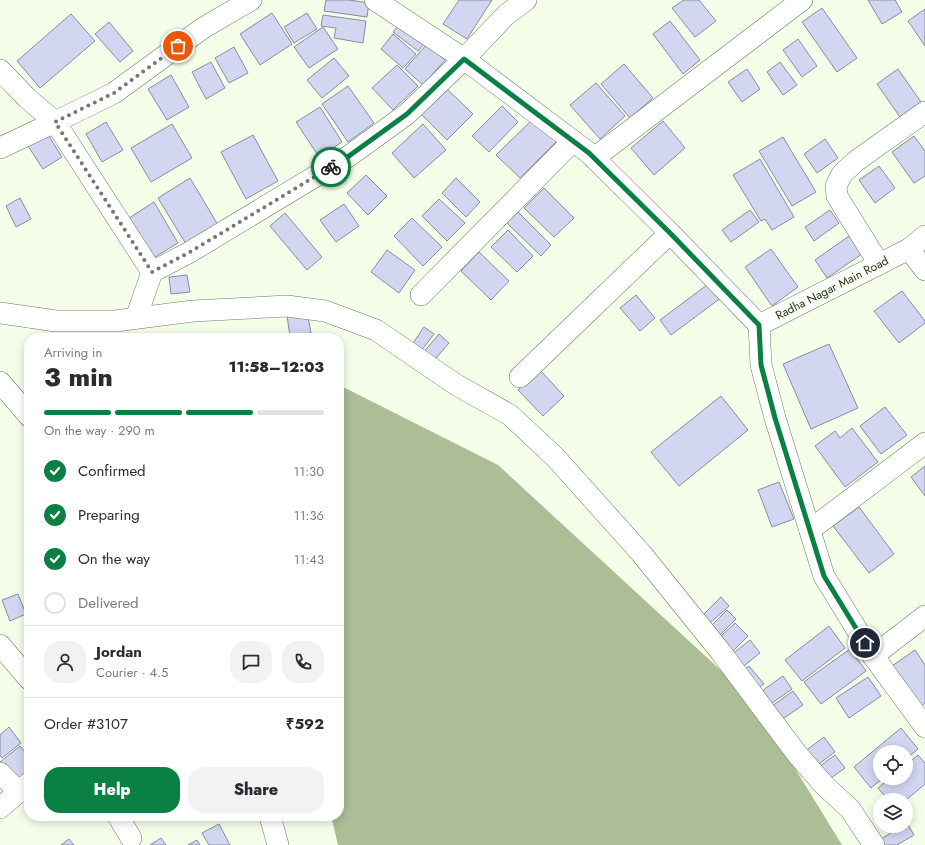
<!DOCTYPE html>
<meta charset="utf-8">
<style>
:root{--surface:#fff;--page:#f2f2f3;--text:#2b2b33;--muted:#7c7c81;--line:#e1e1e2;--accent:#0b8043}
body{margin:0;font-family:Jost,sans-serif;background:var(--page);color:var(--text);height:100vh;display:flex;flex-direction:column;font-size:15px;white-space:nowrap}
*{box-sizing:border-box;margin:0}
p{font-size:13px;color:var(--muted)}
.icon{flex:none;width:22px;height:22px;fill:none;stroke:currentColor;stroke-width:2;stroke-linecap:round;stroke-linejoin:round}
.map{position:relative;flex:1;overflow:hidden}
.panel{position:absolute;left:24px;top:333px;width:320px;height:488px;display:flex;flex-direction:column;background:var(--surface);border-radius:16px;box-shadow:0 2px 10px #0003}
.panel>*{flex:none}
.fabs{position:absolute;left:873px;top:745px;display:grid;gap:8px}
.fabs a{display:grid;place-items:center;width:40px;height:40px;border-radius:50%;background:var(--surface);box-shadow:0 2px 10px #0003;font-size:20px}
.pin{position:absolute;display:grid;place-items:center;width:34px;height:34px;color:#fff;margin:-17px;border:2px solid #fff;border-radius:50%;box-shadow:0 1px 4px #0007}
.courier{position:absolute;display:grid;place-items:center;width:40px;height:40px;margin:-20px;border:3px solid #0b8043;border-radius:50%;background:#fff;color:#222;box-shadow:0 1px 5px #0007}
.head em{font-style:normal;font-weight:800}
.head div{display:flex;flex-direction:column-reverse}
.head{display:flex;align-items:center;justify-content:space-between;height:68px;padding:0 20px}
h1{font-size:26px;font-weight:800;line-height:30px}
.bar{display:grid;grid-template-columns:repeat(4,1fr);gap:6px 4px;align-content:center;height:48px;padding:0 20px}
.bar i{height:5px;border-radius:3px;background:var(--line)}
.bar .selected{background:var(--accent)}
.bar p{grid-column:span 4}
.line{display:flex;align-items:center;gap:10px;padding:0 20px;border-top:1px solid var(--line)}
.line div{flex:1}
.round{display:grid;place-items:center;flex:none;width:42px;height:42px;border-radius:16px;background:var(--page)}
ol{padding:0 20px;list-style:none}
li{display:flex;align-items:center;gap:12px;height:44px}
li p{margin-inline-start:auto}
li .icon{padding:4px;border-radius:50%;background:var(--accent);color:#fff;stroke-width:4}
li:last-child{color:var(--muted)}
li i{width:22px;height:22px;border:2px solid var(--line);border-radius:50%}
.primary-button{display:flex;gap:8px;margin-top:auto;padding:8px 20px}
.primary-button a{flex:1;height:46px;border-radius:16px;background:var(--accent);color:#fff;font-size:16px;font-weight:800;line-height:46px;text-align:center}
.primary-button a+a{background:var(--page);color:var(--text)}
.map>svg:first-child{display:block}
.water{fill:#abbe96}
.building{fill:#d3d6f1;stroke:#898ba4}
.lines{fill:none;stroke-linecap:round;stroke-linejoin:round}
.minor-casing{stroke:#6f7a62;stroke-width:22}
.minor{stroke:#fff;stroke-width:21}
.done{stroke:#73796c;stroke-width:4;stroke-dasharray:0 7.2}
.route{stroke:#0b8043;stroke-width:5}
.labels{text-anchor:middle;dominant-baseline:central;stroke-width:3;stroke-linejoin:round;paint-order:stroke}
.street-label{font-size:12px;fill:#2d3228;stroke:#f4fee9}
</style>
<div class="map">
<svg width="925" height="845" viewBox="0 0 925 845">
<rect width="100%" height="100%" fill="#f4fee9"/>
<polygon class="water" points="339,385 498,465 753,700 842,845 338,845 331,816 339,816"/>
<g class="building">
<polygon points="326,0 349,0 369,3 367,17 324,11"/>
<polygon points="459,0 492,0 467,39 443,24"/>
<polygon points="684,0 699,0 716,21 695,37 672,8"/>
<polygon points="868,0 895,0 902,12 882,24"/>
<polygon points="822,8 857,58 837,72 802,22"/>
<polygon points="925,9 925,46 908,21"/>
<polygon points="272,13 292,44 260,65 240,34"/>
<polygon points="307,13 317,29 294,43 284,27"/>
<polygon points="71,14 95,41 40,88 17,61"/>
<polygon points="323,15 366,21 363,43 334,38 336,28 321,26"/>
<polygon points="670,21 700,60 683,74 653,34"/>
<polygon points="109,22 133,51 120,62 95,34"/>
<polygon points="399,25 424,44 418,51 393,32"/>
<polygon points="323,27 338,49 309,68 294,47"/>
<polygon points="393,34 416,54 403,68 381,49"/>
<polygon points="798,39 817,66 802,77 783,50"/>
<polygon points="427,44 445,60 423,85 405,69"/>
<polygon points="234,47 248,73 229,83 215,58"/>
<polygon points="334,58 349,76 322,98 307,80"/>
<polygon points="211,62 225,88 206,99 192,72"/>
<polygon points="780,62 797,85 783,95 767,72"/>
<polygon points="624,64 653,98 630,118 601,84"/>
<polygon points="397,65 418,86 393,110 372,88"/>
<polygon points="747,69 760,89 742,102 728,82"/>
<polygon points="898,69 921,102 900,117 877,84"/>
<polygon points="171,75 189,107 167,120 148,89"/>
<polygon points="596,83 625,116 600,139 570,105"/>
<polygon points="348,86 374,123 348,142 322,104"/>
<polygon points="445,87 473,114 447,140 420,113"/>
<polygon points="502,106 518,122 489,152 472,136"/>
<polygon points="320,107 342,142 319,157 296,122"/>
<polygon points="535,117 558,140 520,178 496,155"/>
<polygon points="663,121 685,148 654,175 631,148"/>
<polygon points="106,122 123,150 102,162 86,134"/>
<polygon points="172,124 192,158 151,182 131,148"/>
<polygon points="423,124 446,150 414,178 392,153"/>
<polygon points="47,133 62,157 43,169 28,146"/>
<polygon points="253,135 278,181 246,199 221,152"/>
<polygon points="914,136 925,151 925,176 914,183 892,152"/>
<polygon points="783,137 816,192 792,206 759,151"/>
<polygon points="825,139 838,158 817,173 804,154"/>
<polygon points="760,159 794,217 772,230 765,219 761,221 733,175"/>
<polygon points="879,166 895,188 875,203 859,180"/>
<polygon points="366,175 387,196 368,215 347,193"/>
<polygon points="190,178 218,225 186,244 158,198"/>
<polygon points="456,178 480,202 466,217 442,193"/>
<polygon points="544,188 574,218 554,237 524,208"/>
<polygon points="20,198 31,219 16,227 6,206"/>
<polygon points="439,199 465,223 447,241 422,216"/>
<polygon points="154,202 178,243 150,260 126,220"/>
<polygon points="344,204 359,226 336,242 320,220"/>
<polygon points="750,210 759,222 731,242 722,230"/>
<polygon points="830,210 839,223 814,241 805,227"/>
<polygon points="518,212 551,245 541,256 507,223"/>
<polygon points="285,213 322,257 307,270 270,226"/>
<polygon points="412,218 442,247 423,266 394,236"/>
<polygon points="508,230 533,256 517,272 491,247"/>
<polygon points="849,236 862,254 827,278 815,260"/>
<polygon points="771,249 798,287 772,306 745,267"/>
<polygon points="387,250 415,270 399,293 371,272"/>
<polygon points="479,252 509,281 491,300 461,271"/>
<polygon points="187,275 190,292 171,294 169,277"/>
<polygon points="711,282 722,297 671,335 660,320"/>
<polygon points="902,291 925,321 925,323 899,343 874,311"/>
<polygon points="636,295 655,318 640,331 620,308"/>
<polygon points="307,312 311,333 290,336 287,316"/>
<polygon points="424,327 434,334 418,355 409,349"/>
<polygon points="439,334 449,343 432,363 422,354"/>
<polygon points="829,344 858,408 811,429 783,364"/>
<polygon points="540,370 564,396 543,416 518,390"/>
<polygon points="721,396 748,430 679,486 651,452"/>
<polygon points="885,407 907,435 881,454 860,426"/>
<polygon points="852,428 878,462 845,487 815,446 835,431 840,438"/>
<polygon points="925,466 925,496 911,477"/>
<polygon points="779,482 794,519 772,527 758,490"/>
<polygon points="859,507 894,554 869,573 833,526"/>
<polygon points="18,594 26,614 10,621 2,600"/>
<polygon points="721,597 729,606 710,623 703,615"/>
<polygon points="727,610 736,619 719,636 710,627"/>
<polygon points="735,623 748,636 731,653 718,639"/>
<polygon points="829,626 845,648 802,681 785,660"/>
<polygon points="750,640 760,653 740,669 730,656"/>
<polygon points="850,649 866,671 821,704 804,682"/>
<polygon points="915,650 925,665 925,703 921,707 892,666"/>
<polygon points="749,666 764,684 754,691 740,673"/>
<polygon points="783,676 792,689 765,708 756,695"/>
<polygon points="868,677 881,696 849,718 836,698"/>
<polygon points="793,691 803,705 778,722 768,709"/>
<polygon points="9,727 21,743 2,758 0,755 0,735"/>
<polygon points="901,728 918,749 906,759 906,752 880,752 880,778 883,778 871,788 854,767"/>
<polygon points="824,737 835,752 812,769 801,754"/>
<polygon points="20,746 29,757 29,770 15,781 0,762"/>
<polygon points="835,755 845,768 824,783 815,770"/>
<polygon points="918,755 925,763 925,784 906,800 888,800 878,788 890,778 906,778 906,765"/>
<polygon points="907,823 914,835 897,845 880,845 878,841 902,826 906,826"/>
<polygon points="219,824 230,845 209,845 202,833"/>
<polygon points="161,838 166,845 150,845"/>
<polygon points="69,839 74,845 61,845"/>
<polygon points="197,840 200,845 188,845"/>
</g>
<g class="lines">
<g class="minor-casing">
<g id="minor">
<polyline points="375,0 464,59 589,153 670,233 759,325 909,249 925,236"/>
<polyline points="0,70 27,98 55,122 114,93 203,28 251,0"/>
<polyline points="0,148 55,122 152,272 190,252 349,156 407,114 464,59 506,15 526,0"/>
<polyline points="594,158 802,0"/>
<polyline points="909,249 925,270"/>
<polyline points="879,264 837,196 836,186 842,174 856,161 925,112"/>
<polyline points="421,295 573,141"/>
<polyline points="0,313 56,321 115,321 193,311 287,306 325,311 376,330 455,384 510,415 555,457 641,553 720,651 797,754 824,785 850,809 874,845"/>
<polyline points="136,318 152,272"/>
<polyline points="759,325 761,365 775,418 824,576 873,656 925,727"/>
<polyline points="520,377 670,233"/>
<polyline points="0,382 29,416"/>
<polyline points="810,530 925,443"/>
<polyline points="0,645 29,679"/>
<polyline points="873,656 925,616"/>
<polyline points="0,773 19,792"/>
<polyline points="0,808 29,783"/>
<polyline points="118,816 131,838"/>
<polyline points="270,816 278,845"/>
</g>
</g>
<use href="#minor" class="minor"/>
</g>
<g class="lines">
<polyline class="done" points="178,46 114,93 55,122 152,272 190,252 331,167"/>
<polyline class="route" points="331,167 349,156 407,114 464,59 589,153 670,233 759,325 761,365 775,418 824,576 865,643"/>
</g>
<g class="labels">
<g class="street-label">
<text transform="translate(832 288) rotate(-27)">Radha Nagar Main Road</text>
</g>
</g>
</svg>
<div class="fabs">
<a><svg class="icon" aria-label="locate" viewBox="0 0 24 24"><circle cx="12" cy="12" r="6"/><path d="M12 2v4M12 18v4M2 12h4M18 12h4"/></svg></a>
<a><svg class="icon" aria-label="layers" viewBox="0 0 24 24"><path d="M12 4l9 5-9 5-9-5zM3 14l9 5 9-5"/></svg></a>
</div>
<div class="pin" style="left:178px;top:46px;background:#ea580c"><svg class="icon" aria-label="bag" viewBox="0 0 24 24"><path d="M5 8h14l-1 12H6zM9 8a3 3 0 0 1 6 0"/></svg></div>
<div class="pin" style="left:865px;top:643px;background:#1f2937"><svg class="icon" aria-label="home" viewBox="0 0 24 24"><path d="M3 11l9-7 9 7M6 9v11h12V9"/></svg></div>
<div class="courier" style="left:331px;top:167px"><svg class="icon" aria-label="bike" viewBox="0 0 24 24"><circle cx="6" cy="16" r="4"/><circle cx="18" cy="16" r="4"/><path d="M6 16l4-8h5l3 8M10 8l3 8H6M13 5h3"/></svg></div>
<section class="panel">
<div class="head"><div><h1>3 min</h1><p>Arriving in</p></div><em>11:58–12:03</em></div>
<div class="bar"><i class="selected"></i><i class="selected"></i><i class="selected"></i><i></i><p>On the way · 290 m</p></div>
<ol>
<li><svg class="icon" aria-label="check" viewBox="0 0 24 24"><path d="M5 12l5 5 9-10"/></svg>Confirmed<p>11:30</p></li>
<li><svg class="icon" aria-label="check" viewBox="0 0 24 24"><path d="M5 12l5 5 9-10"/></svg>Preparing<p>11:36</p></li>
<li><svg class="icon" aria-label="check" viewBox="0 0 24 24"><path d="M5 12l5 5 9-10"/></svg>On the way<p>11:43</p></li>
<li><i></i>Delivered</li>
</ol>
<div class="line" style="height:72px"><a class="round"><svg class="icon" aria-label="person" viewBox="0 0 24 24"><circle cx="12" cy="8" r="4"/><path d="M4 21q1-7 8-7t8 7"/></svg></a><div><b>Jordan</b><p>Courier · 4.5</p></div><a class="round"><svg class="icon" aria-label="chat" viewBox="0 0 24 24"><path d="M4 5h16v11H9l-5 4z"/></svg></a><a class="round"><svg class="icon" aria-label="phone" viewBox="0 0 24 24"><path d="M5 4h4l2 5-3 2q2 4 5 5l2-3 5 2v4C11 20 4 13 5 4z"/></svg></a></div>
<div class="line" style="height:52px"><div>Order #3107</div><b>₹592</b></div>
<div class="primary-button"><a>Help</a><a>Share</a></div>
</section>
</div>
